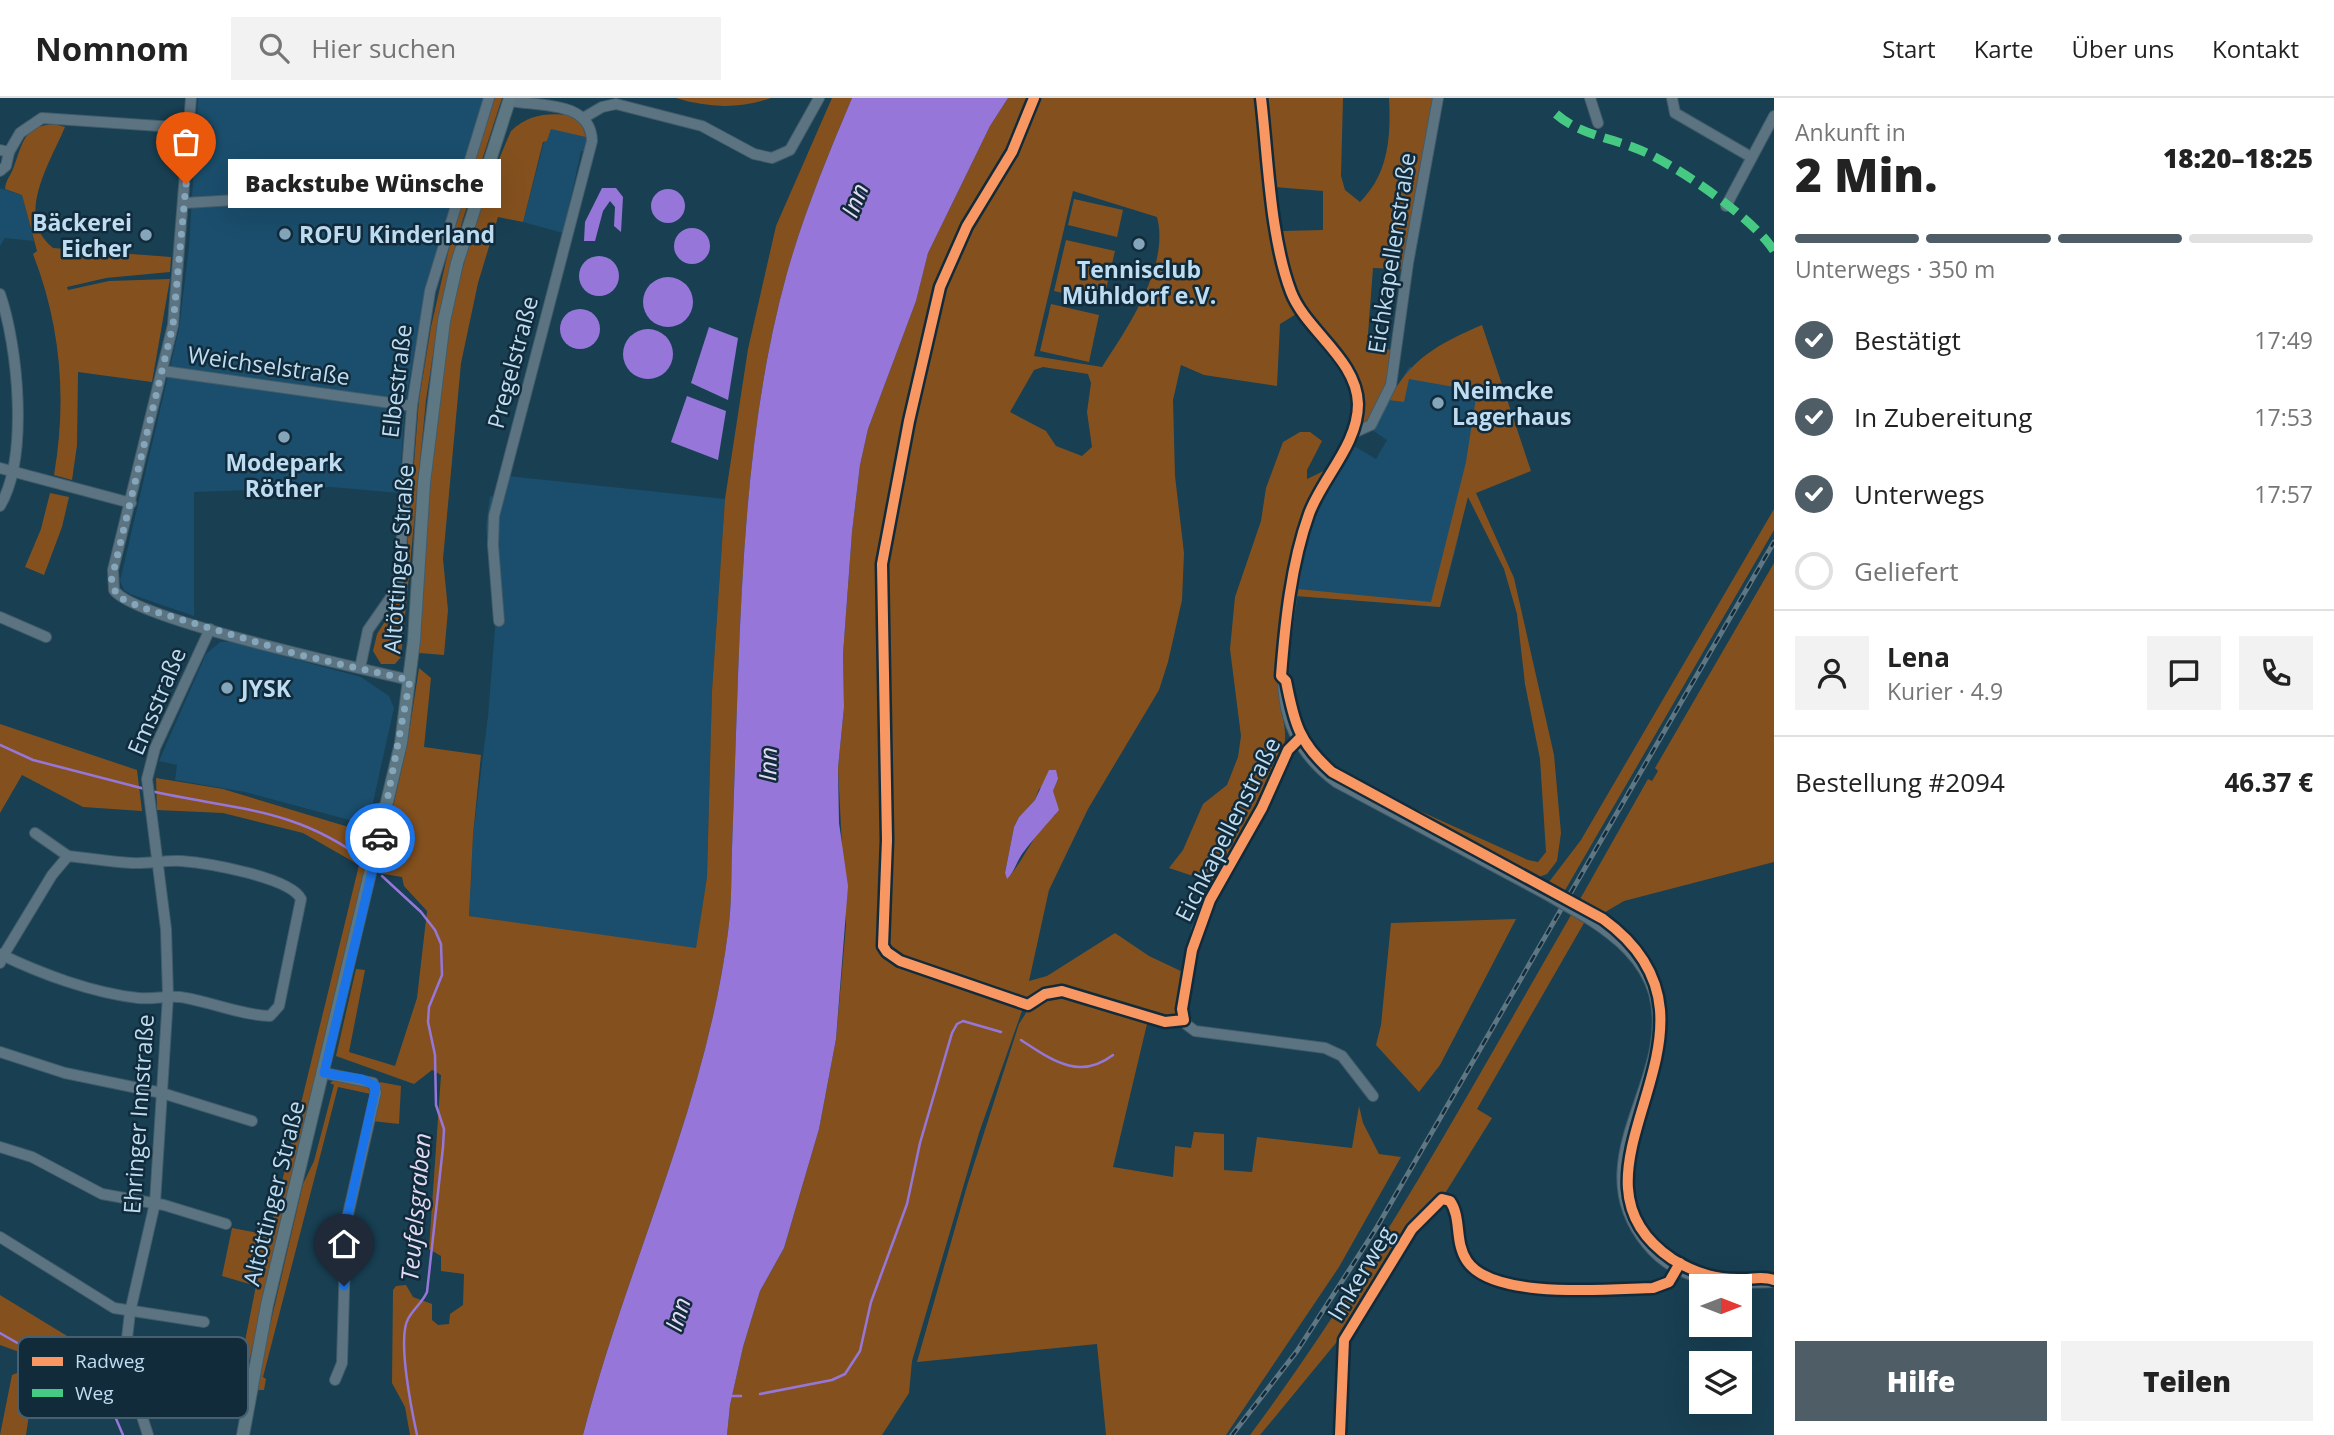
<!DOCTYPE html>
<html lang="de">
<meta charset="utf-8">
<style>
:root{--surface:#fff;--page:#f2f2f2;--text:#222;--muted:#767676;--line:#e0e0e0;--accent:#4f5d66}
body{margin:0;font-family:"Open Sans",sans-serif;background:var(--page);color:var(--text);height:100vh;display:flex;flex-direction:column;font-size:26px;white-space:nowrap}
*{box-sizing:border-box;margin:0}
p{font-size:23px;color:var(--muted)}
.icon{flex:none;width:38px;height:38px;fill:none;stroke:currentColor;stroke-width:2;stroke-linecap:round;stroke-linejoin:round}
.map{position:relative;flex:1;overflow:hidden}
.sheet{display:flex;flex-direction:column;background:var(--surface);width:560px}
.sheet>*{flex:none}
.needle{width:46px;rotate:90deg}
.fabs{position:absolute;left:1689px;top:1176px;display:grid;gap:14px}
.fabs a{display:grid;place-items:center;width:63px;height:63px;border-radius:0px;background:var(--surface);box-shadow:0 7px 28px #0002;font-size:35px}
.pin{position:absolute;display:grid;place-items:center;width:60px;height:60px;color:#fff;margin:-72px -30px;border-radius:50% 50% 50% 0;rotate:-45deg;box-shadow:0 0 7px #0007}
.pin .icon{rotate:45deg}
.courier{position:absolute;display:grid;place-items:center;width:70px;height:70px;margin:-35px;border:5px solid #1a73e8;border-radius:50%;background:#fff;color:#222;box-shadow:0 2px 9px #0007}
.bubble{position:absolute;height:49px;border-radius:0px;background:var(--surface);box-shadow:0 7px 28px #0002;font-size:23px;font-weight:800;line-height:49px;text-align:center}
.overview em{font-style:normal;font-weight:800}
.overview div{display:flex;flex-direction:column-reverse}
.overview{display:flex;align-items:center;justify-content:space-between;height:119px;padding:0 21px}
h1{font-size:46px;font-weight:800;line-height:52px}
.bar{display:grid;grid-template-columns:repeat(4,1fr);gap:10px 7px;align-content:center;height:84px;padding:0 21px}
.bar i{height:9px;border-radius:5px;background:var(--line)}
.bar .active{background:var(--accent)}
.bar p{grid-column:span 4}
.line{display:flex;align-items:center;gap:18px;padding:0 21px;border-top:2px solid var(--line)}
.line div{flex:1}
.round{display:grid;place-items:center;flex:none;width:74px;height:74px;border-radius:0px;background:var(--page)}
ol{padding:0 21px;list-style:none}
li{display:flex;align-items:center;gap:21px;height:77px}
li p{margin-inline-start:auto}
li .icon{padding:7px;border-radius:50%;background:var(--accent);color:#fff;stroke-width:4}
li:last-child{color:var(--muted)}
li i{width:38px;height:38px;border:4px solid var(--line);border-radius:50%}
.cta{display:flex;gap:14px;margin-top:auto;padding:14px 21px}
.cta a{flex:1;height:80px;border-radius:0px;background:var(--accent);color:#fff;font-size:28px;font-weight:800;line-height:80px;text-align:center}
.cta a+a{background:var(--page);color:var(--text)}
header{display:flex;align-items:center;gap:42px;box-sizing:border-box;height:98px;padding:0 35px;background:var(--surface);border-bottom:2px solid var(--line)}
header strong{font-size:33px}
nav{display:flex;gap:38px;margin-inline-start:auto;font-size:24px}
.search{width:490px;height:63px;background:var(--page);display:flex;align-items:center;gap:18px;box-sizing:border-box;padding:0 24px;border-radius:0px;color:var(--muted);font-size:26px}
main{display:flex;flex:1;min-height:0}
.map>svg:first-child{display:block}
.built{fill:#1a4e6c}
.green{fill:#84511e;fill-rule:evenodd}
.water{fill:#9677d9}
.lines{fill:none;stroke-linecap:round;stroke-linejoin:round}
.stream{stroke:#9677d9;stroke-width:2.5}
.minor-casing{stroke:#425b69;stroke-width:12}
.major-casing{stroke:#425b69;stroke-width:14}
.minor{stroke:#5c7482;stroke-width:10}
.major{stroke:#5d7882;stroke-width:12}
.rail-casing{stroke:#5f7683;stroke-width:5}
.rail{stroke:#122b3b;stroke-width:2.5;stroke-dasharray:8;stroke-linecap:butt}
.minor-bridge-casing{stroke:#425b69;stroke-width:12;stroke-linecap:butt}
.minor-bridge{stroke:#5c7482;stroke-width:10}
.quiet{stroke:#46c982;stroke-width:9;stroke-dasharray:18 9;stroke-linecap:butt}
.cycleway-casing{stroke:#122b3b;stroke-width:15}
.cycleway{stroke:#f99763;stroke-width:10}
.done{stroke:#85a6ba;stroke-width:7;stroke-dasharray:0 12.6}
.route{stroke:#1a73e8;stroke-width:9}
.poi-dot{fill:#85a6ba;stroke:#122b3b;stroke-width:2.5}
.labels{text-anchor:middle;dominant-baseline:central;stroke-width:5;stroke-linejoin:round;paint-order:stroke}
.poi-label{font-size:23px;font-weight:bold;fill:#bfddf2;stroke:#122b3b;text-anchor:start}
.street-label{font-size:23px;fill:#bfddf2;stroke:#122b3b}
.water-label{font-size:24px;font-style:italic;fill:#e3dbf6;stroke:#122b3b}
.key{fill:#122b3b;stroke:#466072;stroke-width:2}
.key-label{font-size:19px;fill:#bfddf2}
</style>
<header>
<strong>Nomnom</strong>
<div class="search"><svg class="icon" aria-label="search" viewBox="0 0 24 24"><circle cx="10" cy="10" r="6"/><path d="M15 15l6 6"/></svg>Hier suchen</div>
<nav><a>Start</a><a>Karte</a><a>Über uns</a><a>Kontakt</a></nav>
</header>
<main>
<div class="map">
<svg width="1774" height="1337" viewBox="0 0 1774 1337">
<rect width="100%" height="100%" fill="#183f52"/>
<g class="built">
<polygon points="198,0 485,0 424,200 405,307 399,395 331,389 194,394 194,518 130,496 124,492 120,483 179,231 189,149"/>
<polygon points="560,30 586,39 587,43 586,53 581,53 580,58 563,135 523,124 544,44 547,43 551,31"/>
<polygon points="0,90 22,97 34,143 5,140 0,148"/>
<polygon points="1409,269 1492,278 1457,446 1440,509 1296,498 1310,425 1324,396 1354,348 1376,361 1387,342 1372,332"/>
<polygon points="507,378 725,401 712,593 707,779 696,851 469,818 473,737 488,618 495,530 486,428 490,398 503,400"/>
<polygon points="220,544 231,544 361,579 389,598 394,610 368,727 245,694 175,682 177,667 159,663 206,556"/>
</g>
<g class="green">
<polygon points="495,0 502,0 462,124 439,217 426,302 401,559 395,566 381,566 373,553 377,536 404,493 419,302 431,229 452,137"/>
<path d="M676,0H771C740,11 708,10 676,0Z"/>
<path d="M832,0H852C828,57 804,115 787,175C751,305 743,444 738,578C736,636 734,693 732,751C731,778 732,806 728,834C706,1008 626,1168 583,1337H410L405,1309L392,1285L393,1192L396,1188L406,1187L413,1199L432,1206V1222L438,1227L449,1226L450,1216L463,1207L464,1176L441,1173V1158L429,1151L441,977L432,972L414,986L336,958L356,871L365,872L349,954L395,968L417,900L427,813L404,788L402,779L378,775L407,648L419,570L431,580L424,649L481,657L473,737L469,818L696,850L707,779L712,593L725,401L748,251L776,128Z"/>
<path d="M1008,0H1257L1287,196L1298,215L1280,226L1277,288L1204,277L1181,267L1173,302L1175,378L1184,455L1182,502L1168,564L1159,592L1088,711L1049,792L1029,883L1047,878L1115,835L1149,858L1185,875L1178,917L1169,920L1168,930L1147,926L1113,1069L1173,1079L1175,1048L1191,1050L1194,1034L1224,1036V1072L1252,1074L1257,1039L1352,1050L1359,1008L1363,1025L1379,1056L1401,1059L1339,1169L1226,1337H1106L1097,1246L917,1264L967,1088L1019,926L1029,910L1053,897L1051,892L1029,904L1022,901L1023,910L979,1035L912,1263L909,1295L882,1337H727L730,1307L743,1249L760,1193L784,1150L819,1031L836,941L846,827L838,670L844,609L843,556L852,434L860,367L868,331L916,203L928,155L990,28ZM1073,93L1157,119C1170,168 1128,229 1102,269L1034,258ZM1043,269L1088,276L1091,285L1087,314L1092,349L1082,358L1056,348L1046,333L1010,314L1034,272ZM1058,681L1053,693L1055,717C1037,727 1023,766 1007,780L1005,775L1014,729L1019,719L1035,702L1039,691Z"/>
<path d="M1265,0H1343L1341,78L1345,92L1360,104C1389,76 1391,37 1389,0H1433L1403,171L1373,170L1367,249L1394,252C1390,279 1385,307 1363,326L1361,322C1367,273 1323,240 1299,201C1287,181 1285,155 1283,133L1323,132V93L1275,89Z"/>
<path d="M568,17L581,24L586,39L551,31L547,43L543,44L523,124L498,119L478,185L461,265L443,461L448,512L444,557L419,555C424,468 426,380 438,294C450,204 474,117 511,33C528,17 545,15 568,17Z"/>
<path d="M54,26L65,29C50,65 14,119 53,150L171,159L170,174L106,180L67,189L68,192L109,183L170,181L152,284L78,274L77,347L72,382L54,377C67,301 61,228 33,156L37,153L22,97L5,91C6,81 10,79 13,71C23,45 23,28 54,26Z"/>
<polygon points="1074,101 1123,112 1117,139 1068,127"/>
<polygon points="1066,142 1115,153 1103,204 1054,193"/>
<polygon points="1051,206 1099,217 1089,264 1040,253"/>
<path d="M1482,227L1531,373L1476,395L1514,480L1554,657L1561,735L1557,763L1547,776L1539,779L1360,686L1528,762L1538,764L1546,754L1540,661L1525,586L1517,516L1504,471L1468,399L1440,509L1296,498L1297,491L1431,504L1466,364L1477,293L1409,281L1404,304L1389,302C1411,260 1440,245 1482,227Z"/>
<path d="M1300,334H1310L1322,343L1307,372V381L1328,371L1309,406L1280,603C1281,616 1286,628 1285,641C1281,688 1238,744 1214,785L1169,770L1183,752L1203,706L1227,687L1238,659L1241,638L1230,551L1235,499L1261,423L1266,390L1283,344Z"/>
<polygon points="50,395 69,399 62,429 44,477 25,469 41,431"/>
<polygon points="1774,411 1774,432 1564,794 1549,784 1581,742"/>
<polygon points="1774,465 1774,764 1624,803 1602,816 1579,803 1648,681 1652,683 1658,673 1655,670"/>
<polygon points="0,626 137,672 142,713 83,709 22,677 0,715"/>
<polygon points="156,680 223,691 375,737 242,1293 235,1293 256,1188 222,1178 232,1130 269,1137 359,767 303,735 223,715 157,712"/>
<path d="M1571,817L1584,825L1477,1011L1492,1020L1444,1097L1421,1113L1340,1240L1260,1337H1250C1372,1173 1469,994 1571,817Z"/>
<polygon points="1516,821 1440,967 1419,994 1376,947 1381,927 1391,825"/>
<polygon points="334,982 367,988 371,996 338,989 263,1279 266,1281 264,1292 255,1292 303,1086 314,1063 334,987 330,985"/>
<polygon points="380,984 401,988 399,1026 372,1023"/>
<polygon points="0,1197 108,1263 121,1264 131,1300 121,1313 63,1288 25,1256 0,1247"/>
<polygon points="22,1273 31,1276 34,1283 26,1337 0,1337 12,1277"/>
</g>
<g class="water">
<path d="M852,0H1008L990,28L928,155L916,203L868,331L860,367L852,434L843,556L844,609L838,670L839,725L848,788L836,941L819,1031L784,1150L760,1193L743,1249L730,1307L727,1337H583C626,1168 706,1008 728,834C732,806 731,778 732,751C734,693 736,636 738,578C743,444 751,305 787,175C804,115 828,57 852,0Z"/>
<polygon points="602,90 616,90 623,99 621,134 614,128 615,109 610,103 603,113 595,143 584,143 585,124"/>
<circle cx="668" cy="108" r="17"/>
<circle cx="692" cy="148" r="18"/>
<circle cx="599" cy="178" r="20"/>
<circle cx="668" cy="204" r="25"/>
<circle cx="580" cy="231" r="20"/>
<polygon points="709,229 738,240 728,302 691,285"/>
<circle cx="648" cy="256" r="25"/>
<polygon points="687,298 726,313 718,362 671,344"/>
<path d="M1049,672H1056L1058,681L1053,693L1059,712C1047,726 1033,741 1022,756C1016,765 1015,773 1007,781L1005,775L1014,729L1019,719L1035,702Z"/>
</g>
<g class="lines">
<g class="stream">
<polyline points="0,647 33,662 145,691"/>
<path d="M151,693C234,712 296,709 367,764"/>
<path d="M382,778L421,814L435,832L441,846L442,877L429,909L428,924L435,957L436,1007L444,1031L443,1049L427,1194C422,1205 414,1210 408,1221C397,1241 412,1314 417,1337"/>
<path d="M1021,942C1052,962 1079,983 1113,957"/>
<polyline points="0,1235 40,1258 61,1278 100,1302 114,1316 123,1337"/>
<polyline points="760,1296 832,1282 845,1276 860,1253 871,1204 907,1106 920,1045 952,935 957,926 963,923 1001,934"/>
<polyline points="731,1298 741,1298"/>
</g>
<g class="minor-casing">
<g id="minor">
<path d="M191,0L173,227L113,472L114,492C133,521 364,571 410,582"/>
<path d="M1261,0C1267,56 1271,149 1293,199C1312,241 1367,271 1356,323C1351,352 1326,377 1314,403C1301,434 1296,468 1291,501C1280,574 1270,635 1336,684L1544,795"/>
<polyline points="1590,0 1598,25"/>
<polyline points="1672,0 1675,15 1751,59"/>
<polyline points="585,19 602,9 616,6 702,28 754,56 772,60 790,52 819,0"/>
<polyline points="0,52 9,54 6,68 0,73"/>
<polyline points="9,54 20,35 42,20 189,30"/>
<polyline points="185,105 373,94 459,93"/>
<polyline points="1726,108 1774,18"/>
<path d="M0,196C18,248 29,359 0,408"/>
<polyline points="163,273 412,308"/>
<polyline points="1353,335 1371,327 1391,287 1408,165 1438,0"/>
<polyline points="0,370 131,405"/>
<polyline points="0,519 46,539"/>
<path d="M499,523L493,447L494,418L592,43C591,3 540,8 510,3"/>
<polyline points="360,570 368,532 398,489 412,308 430,193 489,0"/>
<polyline points="1297,643 1285,656 1268,698 1210,802 1197,832 1182,911 1187,927 1195,933 1325,950 1342,958 1373,998"/>
<polyline points="35,735 68,758"/>
<path d="M1589,821C1617,839 1644,861 1654,895C1678,982 1578,1061 1647,1146C1679,1186 1727,1186 1774,1184"/>
<path d="M0,856C41,876 93,895 138,900C155,902 170,896 186,900C214,905 241,917 270,918L279,908L301,801C290,779 207,765 181,763C164,762 148,766 132,765C111,764 89,760 68,758L52,777L3,858L0,865"/>
<polyline points="0,954 65,975 162,995 252,1023"/>
<polyline points="324,975 373,985 376,994 346,1125 342,1265 335,1282"/>
<polyline points="0,1049 32,1059 102,1096 164,1107 226,1126"/>
<polyline points="0,1139 114,1210 204,1224"/>
<polyline points="148,1337 130,1281 126,1249 130,1214 155,1105 168,898 166,831 147,681 155,650 210,531"/>
<path d="M1340,1337L1344,1242L1412,1131L1442,1101L1450,1103C1462,1120 1454,1144 1467,1163C1493,1202 1608,1191 1653,1190L1669,1184L1677,1171"/>
</g>
</g>
<g class="major-casing">
<polyline id="major" points="243,1337 267,1207 401,645 414,542 424,385 444,223 457,165 510,0"/>
</g>
<use href="#minor" class="minor"/>
<use href="#major" class="major"/>
<g class="rail-casing">
<polyline id="rail" points="1232,1337 1297,1253 1377,1129 1774,444"/>
</g>
<use href="#rail" class="rail"/>
<g class="minor-bridge-casing">
<polyline id="minor-bridge" points="1544,795 1589,821"/>
</g>
<use href="#minor-bridge" class="minor-bridge"/>
<path class="quiet" d="M1556,16C1579,36 1607,39 1635,50C1671,63 1755,121 1774,153"/>
<g class="cycleway-casing">
<g id="cycleway">
<polyline points="1034,0 1012,54 967,128 940,189 909,323 882,466 887,742 883,848 887,854 900,863 1028,907 1045,896 1062,893 1165,924 1184,922 1182,911 1192,852 1210,802 1262,710 1288,652 1301,639"/>
<path d="M1261,0C1268,59 1270,139 1291,194C1306,233 1357,261 1358,306C1358,347 1322,380 1309,416C1291,466 1285,526 1281,578L1286,583C1294,625 1299,645 1332,674L1603,821C1755,931 1542,1073 1672,1161C1695,1175 1716,1182 1743,1181C1753,1181 1764,1178 1774,1182"/>
<path d="M1340,1337L1344,1242L1412,1131L1442,1101L1450,1103C1462,1120 1454,1144 1467,1163C1493,1202 1608,1191 1653,1190L1669,1184L1680,1165"/>
</g>
</g>
<use href="#cycleway" class="cycleway"/>
</g>
<g class="lines">
<polyline class="done" points="186,86 173,227 111,484 118,499 143,510 296,556 410,582 380,740"/>
<polyline class="route" points="344,1188 346,1125 376,988 362,981 324,975 380,740"/>
</g>
<g class="poi-dot">
<circle cx="285" cy="136" r="7"/>
<circle cx="146" cy="137" r="7"/>
<circle cx="1139" cy="146" r="7"/>
<circle cx="1438" cy="305" r="7"/>
<circle cx="284" cy="339" r="7"/>
<circle cx="227" cy="590" r="7"/>
</g>
<g class="labels">
<g class="poi-label">
<text x="132" y="124" text-anchor="end">Bäckerei<tspan x="132" dy="26">Eicher</tspan></text>
<text x="299" y="136">ROFU Kinderland</text>
<text x="1139" y="171" text-anchor="middle">Tennisclub<tspan x="1139" dy="26">Mühldorf e.V.</tspan></text>
<text x="1452" y="292">Neimcke<tspan x="1452" dy="26">Lagerhaus</tspan></text>
<text x="284" y="364" text-anchor="middle">Modepark<tspan x="284" dy="26">Röther</tspan></text>
<text x="241" y="590">JYSK</text>
</g>
<g class="street-label">
<text transform="translate(1391 155) rotate(-81)">Eichkapellenstraße</text>
<text transform="translate(512 264) rotate(-75)">Pregelstraße</text>
<text transform="translate(269 267) rotate(8)">Weichselstraße</text>
<text transform="translate(396 283) rotate(-83)">Elbestraße</text>
<text transform="translate(398 461) rotate(-86)">Altöttinger Straße</text>
<text transform="translate(156 603) rotate(-67)">Emsstraße</text>
<text transform="translate(1227 731) rotate(-63)">Eichkapellenstraße</text>
<text transform="translate(138 1016) rotate(-86)">Ehringer Innstraße</text>
<text transform="translate(273 1095) rotate(-76)">Altöttinger Straße</text>
<text transform="translate(1360 1175) rotate(-59)">Imkerweg</text>
</g>
<g class="water-label">
<text transform="translate(854 102) rotate(-68)">Inn</text>
<text transform="translate(767 666) rotate(-88)">Inn</text>
<text transform="translate(415 1109) rotate(-85)">Teufelsgraben</text>
<text transform="translate(677 1216) rotate(-73)">Inn</text>
</g>
</g>
<rect x="18" y="1239" width="230" height="81" rx="10" class="key"/>
<rect x="32" y="1259" width="31" height="9" fill="#f99763"/>
<rect x="32" y="1291" width="31" height="8" fill="#46c982"/>
<g class="key-label">
<text x="75" y="1270">Radweg</text>
<text x="75" y="1302">Weg</text>
</g>
</svg>
<div class="fabs">
<a><svg class="needle" viewBox="-14 -14 28 28"><path d="M0-13l5 13h-10z" fill="#e53935"/><path d="M0 13l5-13h-10z" fill="#767676"/></svg></a>
<a><svg class="icon" aria-label="layers" viewBox="0 0 24 24"><path d="M12 4l9 5-9 5-9-5zM3 14l9 5 9-5"/></svg></a>
</div>
<div class="pin" style="left:186px;top:86px;background:#ea580c"><svg class="icon" aria-label="bag" viewBox="0 0 24 24"><path d="M5 8h14l-1 12H6zM9 8a3 3 0 0 1 6 0"/></svg></div>
<div class="pin" style="left:344px;top:1188px;background:#1f2937"><svg class="icon" aria-label="home" viewBox="0 0 24 24"><path d="M3 11l9-7 9 7M6 9v11h12V9"/></svg></div>
<div class="courier" style="left:380px;top:740px"><svg class="icon" aria-label="car" viewBox="0 0 24 24"><path d="M5 17H2v-5l4-1 3-4h7l3 4 3 1v5h-3M9 17h6M6 11h13"/><circle cx="7" cy="17" r="2"/><circle cx="17" cy="17" r="2"/></svg></div>
<div class="bubble" style="left:228px;top:61px;width:273px">Backstube Wünsche</div>
</div>
<section class="sheet">
<div class="overview"><div><h1>2 Min.</h1><p>Ankunft in</p></div><em>18:20–18:25</em></div>
<div class="bar"><i class="active"></i><i class="active"></i><i class="active"></i><i></i><p>Unterwegs · 350 m</p></div>
<ol>
<li><svg class="icon" aria-label="check" viewBox="0 0 24 24"><path d="M5 12l5 5 9-10"/></svg>Bestätigt<p>17:49</p></li>
<li><svg class="icon" aria-label="check" viewBox="0 0 24 24"><path d="M5 12l5 5 9-10"/></svg>In Zubereitung<p>17:53</p></li>
<li><svg class="icon" aria-label="check" viewBox="0 0 24 24"><path d="M5 12l5 5 9-10"/></svg>Unterwegs<p>17:57</p></li>
<li><i></i>Geliefert</li>
</ol>
<div class="line" style="height:126px"><a class="round"><svg class="icon" aria-label="person" viewBox="0 0 24 24"><circle cx="12" cy="8" r="4"/><path d="M4 21q1-7 8-7t8 7"/></svg></a><div><b>Lena</b><p>Kurier · 4.9</p></div><a class="round"><svg class="icon" aria-label="chat" viewBox="0 0 24 24"><path d="M4 5h16v11H9l-5 4z"/></svg></a><a class="round"><svg class="icon" aria-label="phone" viewBox="0 0 24 24"><path d="M5 4h4l2 5-3 2q2 4 5 5l2-3 5 2v4C11 20 4 13 5 4z"/></svg></a></div>
<div class="line" style="height:91px"><div>Bestellung #2094</div><b>46.37 €</b></div>
<div class="cta"><a>Hilfe</a><a>Teilen</a></div>
</section>
</main>
